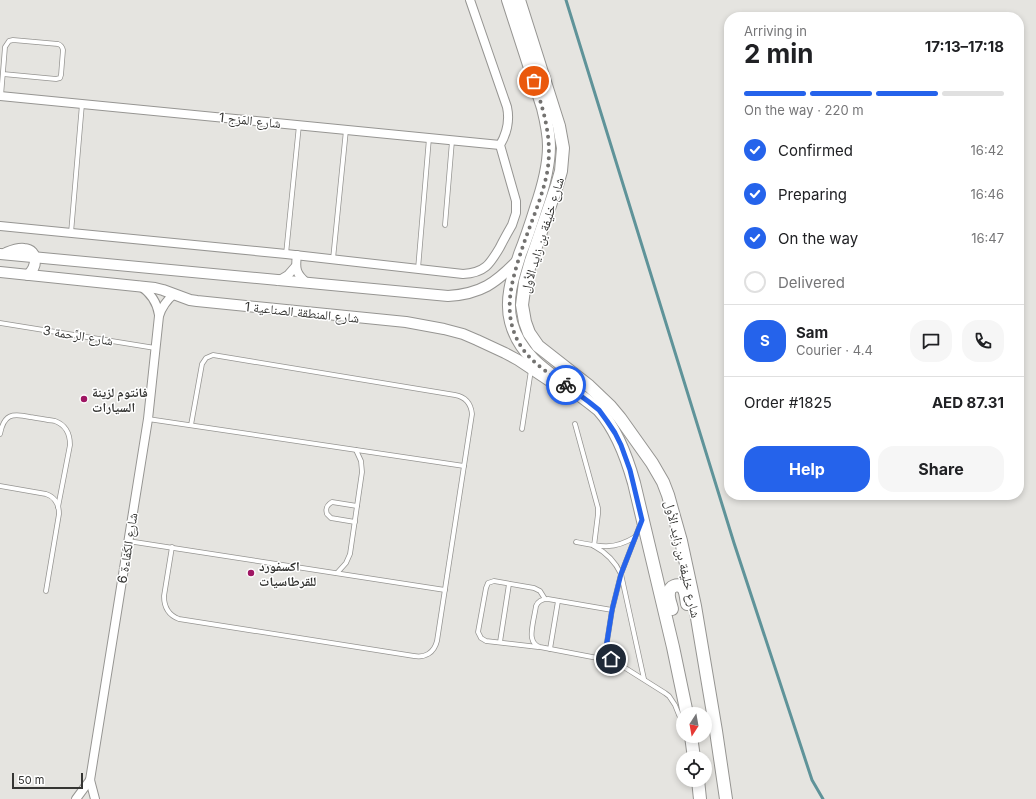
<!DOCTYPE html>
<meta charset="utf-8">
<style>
:root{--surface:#fff;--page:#f6f6f6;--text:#202124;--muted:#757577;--line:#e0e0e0;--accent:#2563eb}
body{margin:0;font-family:Inter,"Noto Naskh Arabic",sans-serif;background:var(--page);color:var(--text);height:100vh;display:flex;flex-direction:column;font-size:15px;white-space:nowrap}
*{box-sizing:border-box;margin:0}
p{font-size:13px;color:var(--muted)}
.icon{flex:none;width:22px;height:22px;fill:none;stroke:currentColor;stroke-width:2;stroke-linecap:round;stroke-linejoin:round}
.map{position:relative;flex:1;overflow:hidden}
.side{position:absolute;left:724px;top:12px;width:300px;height:488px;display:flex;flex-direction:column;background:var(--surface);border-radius:16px;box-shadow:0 2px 6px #0003}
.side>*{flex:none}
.needle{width:26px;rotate:191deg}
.buttons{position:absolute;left:676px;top:707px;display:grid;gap:8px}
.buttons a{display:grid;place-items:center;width:36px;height:36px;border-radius:50%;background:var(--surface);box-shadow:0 2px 6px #0003;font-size:20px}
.scale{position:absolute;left:12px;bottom:10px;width:71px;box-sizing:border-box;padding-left:4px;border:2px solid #353533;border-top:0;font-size:11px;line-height:14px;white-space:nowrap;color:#353533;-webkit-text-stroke:3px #fff;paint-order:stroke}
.pin{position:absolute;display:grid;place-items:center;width:34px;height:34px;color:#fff;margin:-17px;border:2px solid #fff;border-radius:50%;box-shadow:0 1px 4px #0007}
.courier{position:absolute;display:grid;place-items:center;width:40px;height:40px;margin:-20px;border:3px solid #2563eb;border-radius:50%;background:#fff;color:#222;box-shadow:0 1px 5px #0007}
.headline em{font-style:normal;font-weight:700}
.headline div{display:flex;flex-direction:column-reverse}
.headline{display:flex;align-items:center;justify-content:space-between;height:68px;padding:0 20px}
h1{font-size:26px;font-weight:700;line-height:30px}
.bar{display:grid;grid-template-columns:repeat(4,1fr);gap:6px 4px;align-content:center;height:48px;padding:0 20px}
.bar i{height:5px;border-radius:3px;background:var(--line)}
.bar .current{background:var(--accent)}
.bar p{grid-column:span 4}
.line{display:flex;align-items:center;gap:10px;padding:0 20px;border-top:1px solid var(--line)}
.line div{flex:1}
.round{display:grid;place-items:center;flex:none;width:42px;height:42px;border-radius:16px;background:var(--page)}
ol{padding:0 20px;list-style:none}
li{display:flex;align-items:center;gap:12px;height:44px}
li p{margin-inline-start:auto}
li .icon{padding:4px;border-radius:50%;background:var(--accent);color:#fff;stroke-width:4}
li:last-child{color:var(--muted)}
li i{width:22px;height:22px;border:2px solid var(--line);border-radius:50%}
.action{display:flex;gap:8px;margin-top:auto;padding:8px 20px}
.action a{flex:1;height:46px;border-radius:16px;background:var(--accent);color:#fff;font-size:16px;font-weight:700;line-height:46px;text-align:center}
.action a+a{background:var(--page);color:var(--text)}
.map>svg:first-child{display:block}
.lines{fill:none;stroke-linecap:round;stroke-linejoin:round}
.stream{stroke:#5f9399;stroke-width:3}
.service-casing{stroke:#969592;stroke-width:5.5}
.minor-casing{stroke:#969592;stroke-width:10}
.tertiary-casing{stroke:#969592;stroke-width:12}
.secondary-casing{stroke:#969592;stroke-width:14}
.service{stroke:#fff;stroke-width:4}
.minor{stroke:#fff;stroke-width:8}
.tertiary{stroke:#fff;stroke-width:10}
.secondary{stroke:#fff;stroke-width:12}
.done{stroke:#737270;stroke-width:4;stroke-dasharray:0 7.2}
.route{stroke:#2563eb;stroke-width:5}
.poi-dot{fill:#9f1663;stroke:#fff;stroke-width:1.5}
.labels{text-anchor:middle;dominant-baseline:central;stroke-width:3;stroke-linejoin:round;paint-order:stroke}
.street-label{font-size:13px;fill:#353533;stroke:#fff}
.poi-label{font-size:13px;font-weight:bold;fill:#353533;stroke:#fff;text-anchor:start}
</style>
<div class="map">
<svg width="1036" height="799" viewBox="0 0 1036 799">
<rect width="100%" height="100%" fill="#e5e4e0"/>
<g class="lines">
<polyline class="stream" points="566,0 734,543 812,780 823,799"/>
<g class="service-casing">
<g id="service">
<path d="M1,96L5,47L9,41L13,40L58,44C61,45 62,46 63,50L61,75L60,78L56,79L3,74"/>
<polyline points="445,225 452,141"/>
<polyline points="71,233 82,104"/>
<polyline points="286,254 299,125"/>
<polyline points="333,259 346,130"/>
<polyline points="418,269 429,138"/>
<polyline points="0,323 155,348"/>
<polyline points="148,419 464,466"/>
<polyline points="575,424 598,508 598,514 594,546"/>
<polyline points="522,429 531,370"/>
<path d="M0,434C4,414 12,413 30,417C38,418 46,420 55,421C66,425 70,434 70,445L58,507"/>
<path d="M0,486L46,494C55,497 59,504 59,514L46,591"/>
<path d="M355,522L331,518L327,514C325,508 327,505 332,502L357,506"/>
<polyline points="640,525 621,574 612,610 606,648 606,652 611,659 665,693 669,696 675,705 679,715 683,724"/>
<polyline points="128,541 445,590"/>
<path d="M576,542C600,547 614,550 635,537"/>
<path d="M594,546C607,553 615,561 621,574L644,679"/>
<path d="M172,547L164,596C164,607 168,615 179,619L414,656C425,658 434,653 437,641L472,414C471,404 466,397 455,395L213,355L206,358L202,364L191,425"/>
<polyline points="337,573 346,563 350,554 362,472 361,461 356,450"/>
<path d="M612,610L548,599C542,599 538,601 536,606C535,614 530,632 532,638C533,643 536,646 540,647L613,661"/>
<polyline points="500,642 509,584"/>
<polyline points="538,647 486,641 481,638 478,632 486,588 488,583 494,581 534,588 540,591 545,599"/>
<polyline points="550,649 558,601"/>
</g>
</g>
<g class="minor-casing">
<g id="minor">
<polyline points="0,96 500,145"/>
<path d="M0,226L286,254L463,274C485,273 490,264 500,247C504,239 508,232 512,225L516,213V201L500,145C507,133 510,121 507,107L470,0"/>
<path d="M297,255C295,269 296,274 307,283"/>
<polyline points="278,281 288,275 295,267"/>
<path d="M140,286C151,293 157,302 159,315"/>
<polyline points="76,799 90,780"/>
<path d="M95,799L90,780L148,419L159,316C162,306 167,300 174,294"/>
</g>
</g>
<g class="tertiary-casing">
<g id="tertiary">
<path d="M6,253C11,251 18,248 24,249C39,250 37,267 28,275"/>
<path d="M0,254L448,296C481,294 496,283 518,260"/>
<polyline points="0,272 155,288 163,290 190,300 197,301 406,322 444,329 463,334 477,340 505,353 518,360 569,394"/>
</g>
</g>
<g class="secondary-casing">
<g id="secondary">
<path d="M508,0L543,108C546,120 549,133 549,146C549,168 543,188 536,208C531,224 526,239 520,254C513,276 505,299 511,322C520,357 550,374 577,393C585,399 592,404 599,410C617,430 627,458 634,483L673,647L687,714"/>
<polyline points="519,0 559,126 563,148 561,171 557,185 531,261 525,282 522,305 525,322 529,333 538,346 589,386 610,406 620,418 652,463 663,482 668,495 681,541 695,606 716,731 726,799"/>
<path d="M672,609C671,604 668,598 669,593C669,586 678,583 683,588C686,592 686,599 687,604"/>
<polyline points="691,736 694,758"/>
<polyline points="698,780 700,799"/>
</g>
</g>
<use href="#service" class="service"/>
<use href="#minor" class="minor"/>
<use href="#tertiary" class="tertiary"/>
<use href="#secondary" class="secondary"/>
</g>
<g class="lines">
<path class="done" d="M534,81C544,112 553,140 547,173C542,198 531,222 523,246C512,279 500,315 522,348C533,364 550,374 566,385"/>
<polyline class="route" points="566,385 589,402 599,410 607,421 615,433 621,445 630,470 642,520 621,574 612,610 606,648 606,652 611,659"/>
</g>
<g class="poi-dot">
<circle cx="84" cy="399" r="4"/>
<circle cx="251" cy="573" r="4"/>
</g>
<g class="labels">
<g class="street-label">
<text transform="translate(250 120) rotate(6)">شارع المَزج 1</text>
<text transform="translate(542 235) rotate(-73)">شارع خليفة بن زايد الأول</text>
<text transform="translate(302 312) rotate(6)">شارع المنطقة الصناعية 1</text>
<text transform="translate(78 335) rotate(9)">شارع الرَّحمة 3</text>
<text transform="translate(127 548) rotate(-81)">شارع الكَفاءة 6</text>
<text transform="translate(683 559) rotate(77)">شارع خليفة بن زايد الأول</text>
</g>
<g class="poi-label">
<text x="92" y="392">فانتوم لزينة<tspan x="92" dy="15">السيارات</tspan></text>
<text x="259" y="566">اكسفورد<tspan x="259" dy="15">للقرطاسيات</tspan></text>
</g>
</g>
</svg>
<div class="buttons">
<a><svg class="needle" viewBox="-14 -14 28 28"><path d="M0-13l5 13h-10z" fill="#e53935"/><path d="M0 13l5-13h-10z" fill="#757577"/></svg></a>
<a><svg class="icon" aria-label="locate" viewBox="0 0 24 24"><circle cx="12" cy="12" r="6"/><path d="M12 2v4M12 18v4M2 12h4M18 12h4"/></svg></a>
</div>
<div class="scale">50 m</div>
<div class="pin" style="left:534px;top:81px;background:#ea580c"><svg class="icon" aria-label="bag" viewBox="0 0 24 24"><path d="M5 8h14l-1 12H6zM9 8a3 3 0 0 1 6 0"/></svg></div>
<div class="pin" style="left:611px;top:659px;background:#1f2937"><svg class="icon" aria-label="home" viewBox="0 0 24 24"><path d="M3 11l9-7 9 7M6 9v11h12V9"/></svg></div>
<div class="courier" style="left:566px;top:385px"><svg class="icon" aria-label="bike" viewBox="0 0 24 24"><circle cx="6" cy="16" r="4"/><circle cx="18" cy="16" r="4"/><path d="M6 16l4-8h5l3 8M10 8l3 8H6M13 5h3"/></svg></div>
<section class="side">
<div class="headline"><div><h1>2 min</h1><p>Arriving in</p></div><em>17:13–17:18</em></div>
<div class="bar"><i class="current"></i><i class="current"></i><i class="current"></i><i></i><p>On the way · 220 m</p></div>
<ol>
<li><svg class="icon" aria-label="check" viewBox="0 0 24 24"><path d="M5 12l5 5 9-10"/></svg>Confirmed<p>16:42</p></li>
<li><svg class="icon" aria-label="check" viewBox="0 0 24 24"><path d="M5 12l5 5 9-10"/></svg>Preparing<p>16:46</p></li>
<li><svg class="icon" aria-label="check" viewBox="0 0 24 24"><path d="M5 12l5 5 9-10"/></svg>On the way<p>16:47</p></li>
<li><i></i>Delivered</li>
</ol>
<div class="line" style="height:72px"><b class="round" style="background:var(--accent);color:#fff">S</b><div><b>Sam</b><p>Courier · 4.4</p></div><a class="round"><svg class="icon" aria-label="chat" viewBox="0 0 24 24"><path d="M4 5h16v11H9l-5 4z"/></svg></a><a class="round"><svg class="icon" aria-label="phone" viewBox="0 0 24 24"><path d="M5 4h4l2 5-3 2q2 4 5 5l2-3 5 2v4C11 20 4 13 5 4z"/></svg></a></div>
<div class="line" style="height:52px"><div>Order #1825</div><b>AED 87.31</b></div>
<div class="action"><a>Help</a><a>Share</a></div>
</section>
</div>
